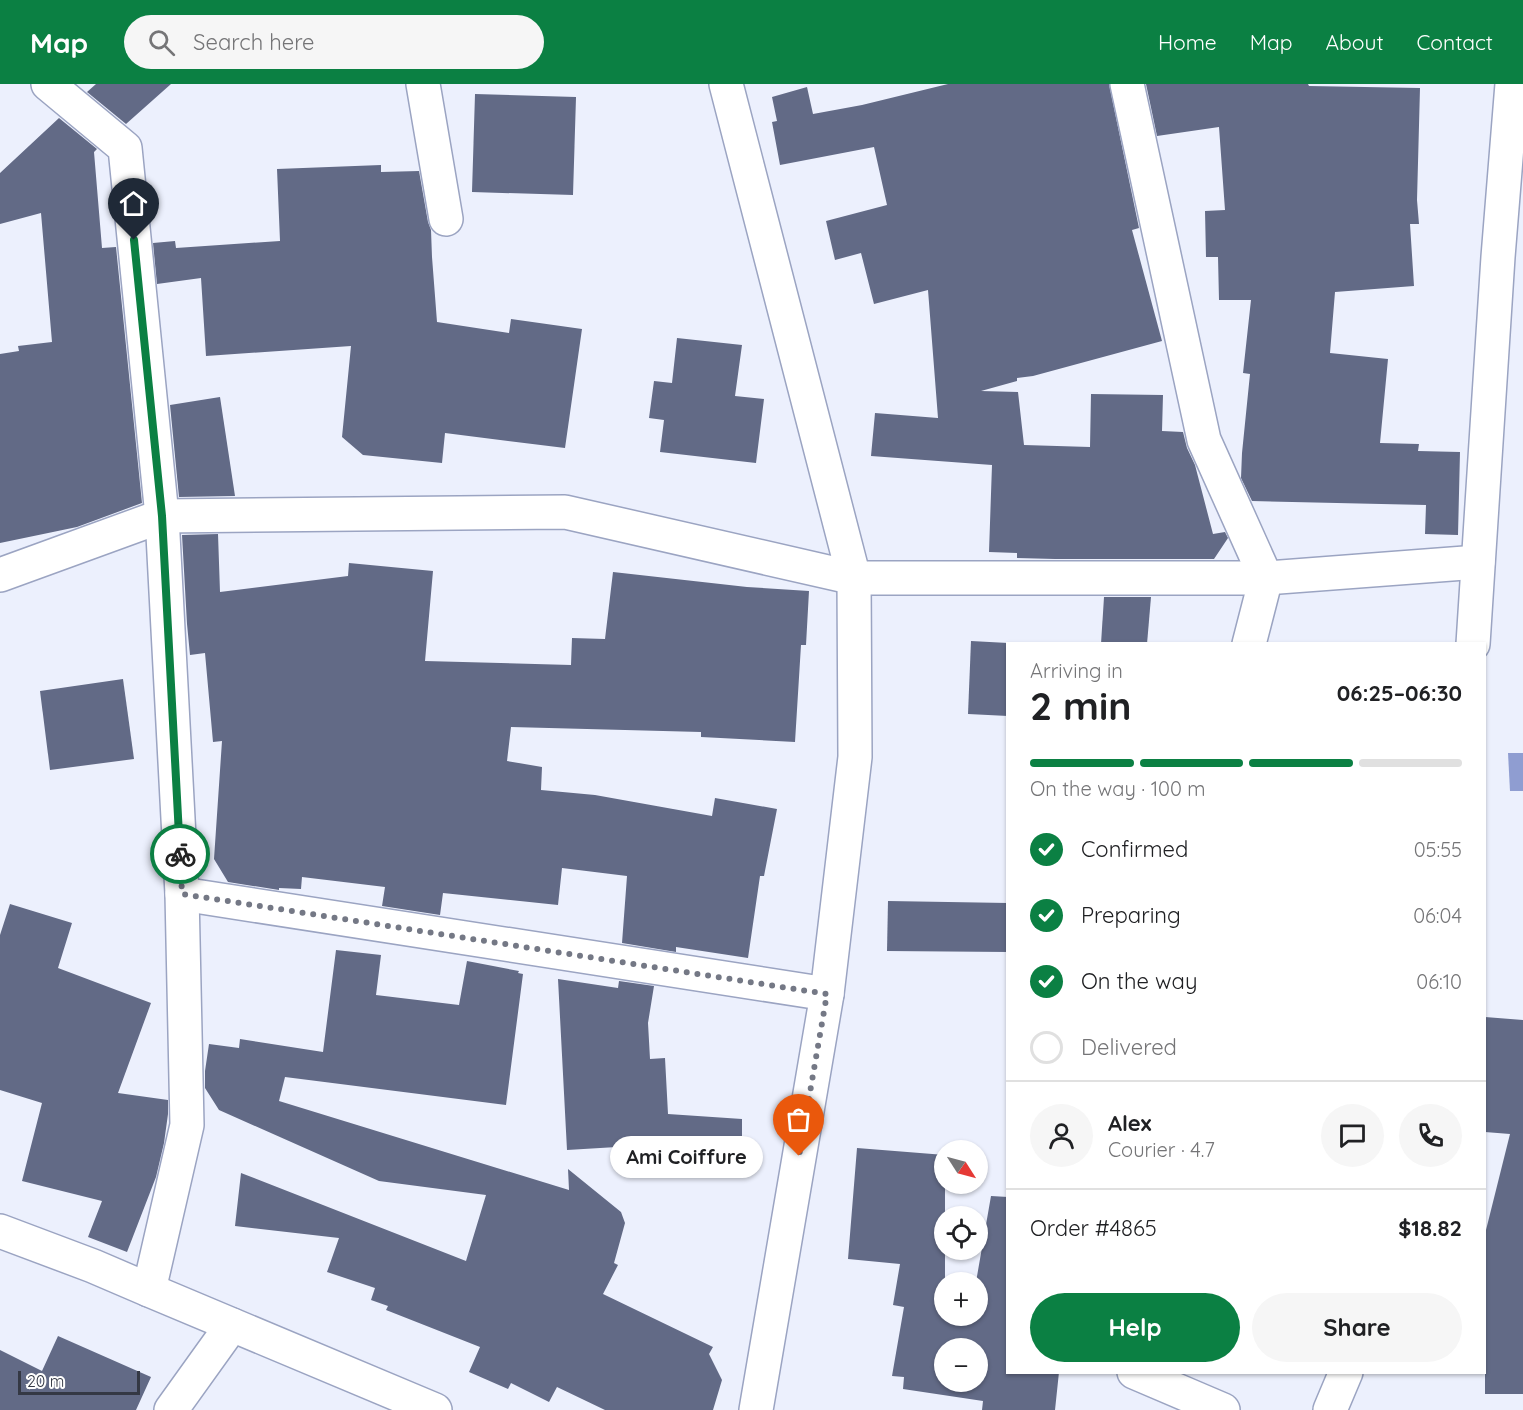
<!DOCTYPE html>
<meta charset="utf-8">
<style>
:root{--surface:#fff;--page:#f6f6f6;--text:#202124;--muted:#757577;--line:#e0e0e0;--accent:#0b8043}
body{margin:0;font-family:Quicksand,sans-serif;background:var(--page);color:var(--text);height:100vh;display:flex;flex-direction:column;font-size:22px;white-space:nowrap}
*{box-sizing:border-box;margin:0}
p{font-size:20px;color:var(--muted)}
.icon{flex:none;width:33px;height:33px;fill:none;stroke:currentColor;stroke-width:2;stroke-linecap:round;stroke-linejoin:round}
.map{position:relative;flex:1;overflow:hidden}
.panel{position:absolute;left:1006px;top:558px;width:480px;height:732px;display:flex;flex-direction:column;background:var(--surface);border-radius:0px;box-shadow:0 2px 4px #0004}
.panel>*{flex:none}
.needle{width:39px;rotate:126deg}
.fabs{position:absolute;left:934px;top:1056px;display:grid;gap:12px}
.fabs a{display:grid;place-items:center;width:54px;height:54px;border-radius:50%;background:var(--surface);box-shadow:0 2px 4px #0004;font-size:30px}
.scale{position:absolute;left:18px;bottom:15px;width:122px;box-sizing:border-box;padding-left:6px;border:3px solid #343844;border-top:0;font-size:16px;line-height:21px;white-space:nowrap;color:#343844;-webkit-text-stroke:4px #fefefe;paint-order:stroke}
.pin{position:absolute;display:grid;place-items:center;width:51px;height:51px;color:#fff;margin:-62px -26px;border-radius:50% 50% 50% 0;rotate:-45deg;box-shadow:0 0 6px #0007}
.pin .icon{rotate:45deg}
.courier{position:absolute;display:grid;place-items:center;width:60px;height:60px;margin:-30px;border:4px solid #0b8043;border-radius:50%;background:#fff;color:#222;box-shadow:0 2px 8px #0007}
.bubble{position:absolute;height:42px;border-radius:21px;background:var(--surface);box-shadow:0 2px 4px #0004;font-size:20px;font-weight:700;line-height:42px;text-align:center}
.head em{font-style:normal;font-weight:700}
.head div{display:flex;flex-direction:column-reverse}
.head{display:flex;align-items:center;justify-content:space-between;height:102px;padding:0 24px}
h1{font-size:39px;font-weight:700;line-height:45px}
.bar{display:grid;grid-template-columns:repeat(4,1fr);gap:9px 6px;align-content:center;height:72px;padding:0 24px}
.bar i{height:8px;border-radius:4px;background:var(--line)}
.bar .current{background:var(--accent)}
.bar p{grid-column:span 4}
.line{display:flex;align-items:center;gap:15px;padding:0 24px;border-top:2px solid var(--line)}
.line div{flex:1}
.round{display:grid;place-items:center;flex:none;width:63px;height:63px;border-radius:32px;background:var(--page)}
ol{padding:0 24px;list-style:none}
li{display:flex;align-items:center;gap:18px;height:66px}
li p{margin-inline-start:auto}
li .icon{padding:6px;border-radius:50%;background:var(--accent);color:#fff;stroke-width:4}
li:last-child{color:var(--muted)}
li i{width:33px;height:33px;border:3px solid var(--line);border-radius:50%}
.primary-button{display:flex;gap:12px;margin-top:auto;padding:12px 24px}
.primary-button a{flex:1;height:69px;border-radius:36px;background:var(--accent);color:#fff;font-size:24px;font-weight:700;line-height:69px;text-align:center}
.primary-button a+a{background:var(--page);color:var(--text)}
header{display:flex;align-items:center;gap:36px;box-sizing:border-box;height:84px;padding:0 30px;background:var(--accent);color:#fff}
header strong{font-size:28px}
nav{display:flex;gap:33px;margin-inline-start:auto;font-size:21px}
.search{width:420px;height:54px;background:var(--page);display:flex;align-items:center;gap:15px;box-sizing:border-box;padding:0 21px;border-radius:33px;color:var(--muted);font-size:22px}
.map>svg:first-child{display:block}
.water{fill:#8f9dd1}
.building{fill:#626a86;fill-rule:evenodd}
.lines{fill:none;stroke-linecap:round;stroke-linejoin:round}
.minor-casing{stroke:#9ba4c2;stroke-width:36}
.minor{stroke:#fff;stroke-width:33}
.done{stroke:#747885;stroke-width:6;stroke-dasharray:0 10.8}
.route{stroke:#0b8043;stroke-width:8}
</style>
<header>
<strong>Map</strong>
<div class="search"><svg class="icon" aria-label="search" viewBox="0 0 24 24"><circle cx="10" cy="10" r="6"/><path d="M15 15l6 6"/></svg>Search here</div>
<nav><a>Home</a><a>Map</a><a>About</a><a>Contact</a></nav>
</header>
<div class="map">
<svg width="1523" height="1326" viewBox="0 0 1523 1326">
<rect width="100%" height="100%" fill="#ecf0fd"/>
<polygon class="water" points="1508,669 1523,669 1523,707 1510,707"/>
<g class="building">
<polygon points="96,0 171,0 126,40 87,8"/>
<polygon points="948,0 1109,0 1139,144 1132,146 1162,257 1033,292 1017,294 1017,297 981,307 1018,308 1024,361 1090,363 1091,310 1163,311 1162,347 1183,348 1187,364 1195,381 1213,450 1225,448 1228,454 1214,475 1055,475 1017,474 1017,469 989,468 992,381 871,372 875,329 938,334 928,206 874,220 861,169 835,176 826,137 887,121 874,63 780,81 772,38 777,37 772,13 807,3 813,30 862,21"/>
<polygon points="1146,0 1308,0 1309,2 1420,4 1417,116 1419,140 1410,140 1414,202 1335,208 1330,269 1388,275 1380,359 1419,360 1418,367 1460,368 1458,451 1425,450 1426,421 1252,417 1241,394 1242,369 1250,290 1243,289 1251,216 1219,216 1218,173 1206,173 1205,127 1225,126 1219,43 1157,52"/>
<polygon points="475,10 576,13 573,111 472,108"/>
<polygon points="59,34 97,65 94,68 102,164 116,163 142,419 77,443 0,459 0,270 19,267 18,262 52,258 41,129 0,140 0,89"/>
<polygon points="381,81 381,88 419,87 428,138 431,146 432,173 437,238 509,249 511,235 582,245 565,364 445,349 442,379 363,371 342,353 351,262 206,272 201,194 157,200 153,159 175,157 176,164 280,157 277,85"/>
<polygon points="677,254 742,261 735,312 764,315 756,379 660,368 664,336 649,334 654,297 672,299"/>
<polygon points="220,313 235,412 179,413 170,321"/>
<polygon points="218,450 220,508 348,492 349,479 433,487 425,577 571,581 572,554 605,555 613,488 747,503 809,507 806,561 801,561 795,658 701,653 701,648 511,643 507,677 542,683 541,706 595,711 712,732 715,714 777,725 764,792 760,792 748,874 676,863 676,868 622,859 627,792 562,784 558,821 443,809 440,831 382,822 385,803 302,793 301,805 279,804 279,806 228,798 214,775 222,657 213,658 205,569 190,571 187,540 182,451"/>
<polygon points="1104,513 1151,513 1147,560 1101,560"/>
<polygon points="971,557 1008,559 1008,632 968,630"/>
<polygon points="123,595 134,675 50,686 40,607"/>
<polygon points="888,817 1008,819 1008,868 887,867"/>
<polygon points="10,820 72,839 58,884 151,919 118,1009 168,1016 168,1030 164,1059 156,1093 127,1168 88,1153 102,1117 22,1097 42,1019 0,1006 0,851"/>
<polygon points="336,866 381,871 376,911 459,921 467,877 519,887 518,889 523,890 506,1021 285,993 279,1017 569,1106 568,1085 621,1128 625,1139 614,1179 618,1181 603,1210 713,1263 709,1270 722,1296 713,1326 605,1326 557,1303 549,1318 511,1299 508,1305 469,1288 480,1263 386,1226 388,1222 371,1216 375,1204 327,1188 339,1154 235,1142 241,1089 466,1177 486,1111 379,1097 219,1026 205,1004 205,987 209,960 239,964 240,955 323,968"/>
<polygon points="558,895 618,904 619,897 654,902 648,939 650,975 665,974 668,1030 742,1035 742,1056 738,1056 736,1087 681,1083 683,1059 567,1066"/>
<polygon points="1485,933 1523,936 1523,1310 1485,1310 1485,1150 1510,1050 1485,1048"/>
<path d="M857,1064L945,1071V1235L969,1237L970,1232H978V1198H976L991,1112L1008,1113V1288H1059L1055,1326H982L983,1317L903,1305L904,1293L892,1292L904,1223L893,1221L900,1180L848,1175ZM945,1264H978V1298H945Z"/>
<polygon points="58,1252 151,1293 136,1326 0,1326 0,1266 42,1287"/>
</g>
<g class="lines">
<g class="minor-casing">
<g id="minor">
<polyline points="48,0 125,64 162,432 182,810 187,1041 149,1206"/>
<polyline points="423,0 446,135"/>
<polyline points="726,0 854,494 855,673 827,910 756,1326"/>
<polyline points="1127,0 1204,356 1266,494 1249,560"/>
<polyline points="0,491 162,432 565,428 854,494 1266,494 1478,478"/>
<polyline points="1473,560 1498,173 1512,0"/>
<polyline points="182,810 827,910"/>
<polyline points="0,1147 93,1182 149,1206 435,1326"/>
<polyline points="1134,1288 1223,1326"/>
<polyline points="171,1326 232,1241"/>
<polyline points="1330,1326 1346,1288"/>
</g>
</g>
<use href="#minor" class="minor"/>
</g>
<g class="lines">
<polyline class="done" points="180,770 182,810 827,910 799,1072"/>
<polyline class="route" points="134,156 162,432 180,770"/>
</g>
</svg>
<div class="fabs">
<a><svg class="needle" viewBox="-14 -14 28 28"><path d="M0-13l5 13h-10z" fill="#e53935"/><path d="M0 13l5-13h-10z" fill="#757577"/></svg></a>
<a><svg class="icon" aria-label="locate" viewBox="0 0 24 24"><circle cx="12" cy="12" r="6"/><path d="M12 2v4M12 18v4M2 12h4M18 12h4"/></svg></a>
<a>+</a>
<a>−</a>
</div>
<div class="scale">20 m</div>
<div class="pin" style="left:799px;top:1072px;background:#ea580c"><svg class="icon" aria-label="bag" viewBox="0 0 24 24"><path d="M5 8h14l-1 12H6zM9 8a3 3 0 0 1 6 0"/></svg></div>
<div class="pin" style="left:134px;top:156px;background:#1f2937"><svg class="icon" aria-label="home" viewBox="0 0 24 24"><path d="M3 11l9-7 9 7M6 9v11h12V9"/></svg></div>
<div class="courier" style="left:180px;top:770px"><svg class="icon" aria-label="bike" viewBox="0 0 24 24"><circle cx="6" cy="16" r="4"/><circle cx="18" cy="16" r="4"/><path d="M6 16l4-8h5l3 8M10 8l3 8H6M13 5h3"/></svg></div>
<div class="bubble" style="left:610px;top:1052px;width:153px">Ami Coiffure</div>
<section class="panel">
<div class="head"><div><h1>2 min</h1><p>Arriving in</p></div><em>06:25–06:30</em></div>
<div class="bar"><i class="current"></i><i class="current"></i><i class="current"></i><i></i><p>On the way · 100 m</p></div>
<ol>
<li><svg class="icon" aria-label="check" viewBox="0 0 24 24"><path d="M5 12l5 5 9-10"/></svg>Confirmed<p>05:55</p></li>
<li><svg class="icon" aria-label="check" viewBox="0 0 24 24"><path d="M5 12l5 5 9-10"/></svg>Preparing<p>06:04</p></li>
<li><svg class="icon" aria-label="check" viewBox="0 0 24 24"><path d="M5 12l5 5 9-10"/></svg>On the way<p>06:10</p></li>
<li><i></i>Delivered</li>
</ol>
<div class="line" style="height:108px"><a class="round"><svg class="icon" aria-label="person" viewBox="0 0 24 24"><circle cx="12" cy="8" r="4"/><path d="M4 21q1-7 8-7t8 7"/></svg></a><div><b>Alex</b><p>Courier · 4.7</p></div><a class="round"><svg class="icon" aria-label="chat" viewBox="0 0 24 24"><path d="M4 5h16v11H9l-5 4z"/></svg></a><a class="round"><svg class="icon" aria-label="phone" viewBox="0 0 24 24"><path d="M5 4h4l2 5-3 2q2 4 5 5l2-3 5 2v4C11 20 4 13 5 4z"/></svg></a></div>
<div class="line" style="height:78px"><div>Order #4865</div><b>$18.82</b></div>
<div class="primary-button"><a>Help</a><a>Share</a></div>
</section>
</div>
